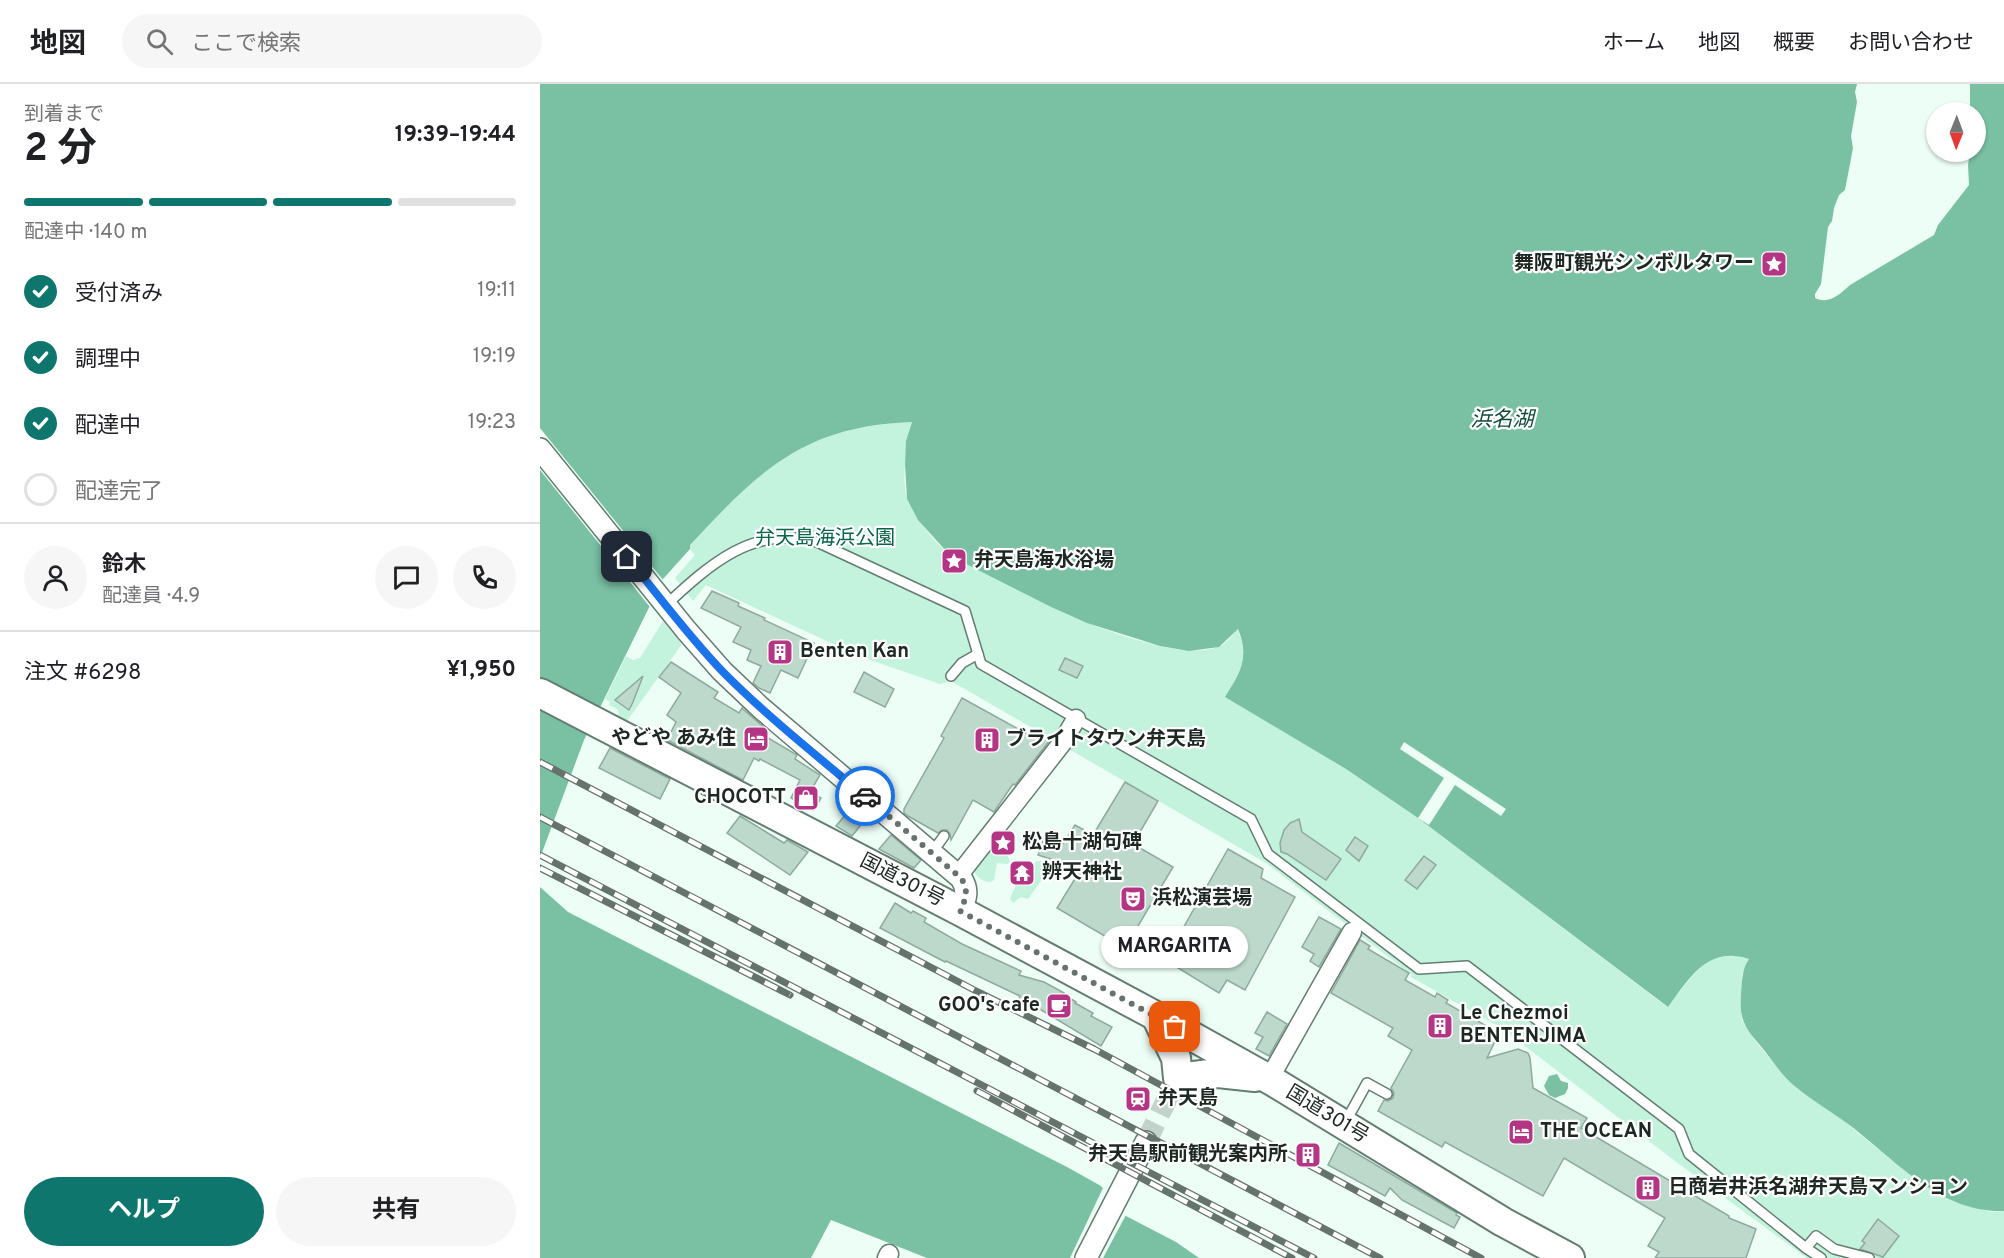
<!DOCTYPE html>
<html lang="ja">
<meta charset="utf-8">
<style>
:root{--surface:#fff;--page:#f6f6f6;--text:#202124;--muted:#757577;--line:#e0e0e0;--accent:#0f766e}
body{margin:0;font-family:Overpass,"Noto Sans JP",sans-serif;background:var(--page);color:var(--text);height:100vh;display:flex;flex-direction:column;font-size:22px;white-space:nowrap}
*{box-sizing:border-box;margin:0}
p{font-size:20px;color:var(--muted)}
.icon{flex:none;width:33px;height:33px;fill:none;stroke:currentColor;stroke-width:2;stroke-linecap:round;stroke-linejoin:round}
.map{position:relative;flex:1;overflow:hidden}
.panel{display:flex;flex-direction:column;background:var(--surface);width:540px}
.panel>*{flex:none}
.needle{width:39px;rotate:181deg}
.controls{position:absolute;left:1386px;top:18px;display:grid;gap:12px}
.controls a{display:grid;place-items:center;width:60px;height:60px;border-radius:50%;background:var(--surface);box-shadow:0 2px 4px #0004;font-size:30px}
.pin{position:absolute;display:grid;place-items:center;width:51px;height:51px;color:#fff;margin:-26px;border-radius:12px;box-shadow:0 3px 9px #0006}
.courier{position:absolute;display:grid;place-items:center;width:60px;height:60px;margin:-30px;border:4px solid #1a73e8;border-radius:50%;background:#fff;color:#222;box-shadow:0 2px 8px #0007}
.bubble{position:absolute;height:42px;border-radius:21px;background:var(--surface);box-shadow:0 2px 4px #0004;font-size:20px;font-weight:700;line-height:42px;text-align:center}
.head em{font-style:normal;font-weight:700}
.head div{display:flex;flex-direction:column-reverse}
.head{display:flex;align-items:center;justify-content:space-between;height:102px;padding:0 24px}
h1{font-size:39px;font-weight:700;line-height:45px}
.bar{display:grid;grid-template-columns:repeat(4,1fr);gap:9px 6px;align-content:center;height:72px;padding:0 24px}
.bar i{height:8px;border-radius:4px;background:var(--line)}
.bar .active{background:var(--accent)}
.bar p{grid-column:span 4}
.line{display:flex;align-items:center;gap:15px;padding:0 24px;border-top:2px solid var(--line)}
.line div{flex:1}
.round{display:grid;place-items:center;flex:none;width:63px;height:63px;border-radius:32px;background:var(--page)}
ol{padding:0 24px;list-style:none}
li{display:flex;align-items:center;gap:18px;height:66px}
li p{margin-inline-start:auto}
li .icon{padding:6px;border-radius:50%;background:var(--accent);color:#fff;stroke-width:4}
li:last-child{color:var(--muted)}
li i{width:33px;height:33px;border:3px solid var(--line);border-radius:50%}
.action{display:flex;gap:12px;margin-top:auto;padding:12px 24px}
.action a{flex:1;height:69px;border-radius:36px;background:var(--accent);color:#fff;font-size:24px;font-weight:700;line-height:69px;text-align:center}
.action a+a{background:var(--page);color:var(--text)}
header{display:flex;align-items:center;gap:36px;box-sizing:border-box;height:84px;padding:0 30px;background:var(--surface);border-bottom:2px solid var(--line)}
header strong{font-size:28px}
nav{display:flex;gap:33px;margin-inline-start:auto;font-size:21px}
.search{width:420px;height:54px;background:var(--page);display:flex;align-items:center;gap:15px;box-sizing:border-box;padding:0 21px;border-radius:33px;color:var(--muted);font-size:22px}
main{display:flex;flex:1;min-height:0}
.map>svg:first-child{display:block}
.green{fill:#c3f2dd}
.water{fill:#7ac1a4}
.pier{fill:#ecfef5}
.building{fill:#bdd9cc;stroke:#8ea99d;stroke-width:1.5}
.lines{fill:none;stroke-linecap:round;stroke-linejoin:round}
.tertiary-tunnel{stroke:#c3d3cb;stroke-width:21;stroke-dasharray:21 10;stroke-linecap:butt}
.service-casing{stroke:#637d71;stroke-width:12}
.minor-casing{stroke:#637d71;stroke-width:21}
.tertiary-casing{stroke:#637d71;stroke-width:24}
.trunk-casing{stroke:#637d71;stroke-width:32}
.service{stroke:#fff;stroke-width:9}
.minor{stroke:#fff;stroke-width:18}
.tertiary{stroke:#fff;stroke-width:21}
.trunk{stroke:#fff;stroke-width:28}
.rail-casing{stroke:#66736d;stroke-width:7}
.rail{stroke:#fff;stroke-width:4.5;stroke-dasharray:14;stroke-linecap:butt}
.done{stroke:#65736c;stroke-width:6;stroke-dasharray:0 10.8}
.route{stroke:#1a73e8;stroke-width:8}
.labels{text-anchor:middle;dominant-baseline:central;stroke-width:4.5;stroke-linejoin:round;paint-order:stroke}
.poi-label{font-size:20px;font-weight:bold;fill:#1d2823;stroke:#fff;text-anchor:start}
.park-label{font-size:20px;fill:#09664b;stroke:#fff}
.street-label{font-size:20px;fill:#1d2823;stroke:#fff}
.water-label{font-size:21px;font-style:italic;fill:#104b38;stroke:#fff}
</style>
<header>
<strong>地図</strong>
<div class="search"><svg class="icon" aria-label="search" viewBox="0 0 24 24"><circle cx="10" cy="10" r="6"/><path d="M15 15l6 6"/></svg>ここで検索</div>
<nav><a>ホーム</a><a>地図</a><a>概要</a><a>お問い合わせ</a></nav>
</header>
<main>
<section class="panel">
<div class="head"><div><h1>2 分</h1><p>到着まで</p></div><em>19:39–19:44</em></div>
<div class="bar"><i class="active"></i><i class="active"></i><i class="active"></i><i></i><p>配達中 · 140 m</p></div>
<ol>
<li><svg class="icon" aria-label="check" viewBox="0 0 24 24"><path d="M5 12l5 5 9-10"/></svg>受付済み<p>19:11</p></li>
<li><svg class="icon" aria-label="check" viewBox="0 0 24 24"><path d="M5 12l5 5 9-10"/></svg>調理中<p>19:19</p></li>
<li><svg class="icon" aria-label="check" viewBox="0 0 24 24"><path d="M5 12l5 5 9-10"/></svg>配達中<p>19:23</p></li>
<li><i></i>配達完了</li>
</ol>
<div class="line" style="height:108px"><a class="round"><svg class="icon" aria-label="person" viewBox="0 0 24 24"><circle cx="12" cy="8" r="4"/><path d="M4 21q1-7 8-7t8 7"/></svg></a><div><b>鈴木</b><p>配達員 · 4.9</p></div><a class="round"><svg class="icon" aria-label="chat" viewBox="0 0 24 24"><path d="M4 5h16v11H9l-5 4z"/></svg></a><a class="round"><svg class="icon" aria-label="phone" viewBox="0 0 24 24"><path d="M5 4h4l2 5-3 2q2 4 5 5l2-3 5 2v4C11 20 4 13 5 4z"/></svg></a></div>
<div class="line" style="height:78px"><div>注文 #6298</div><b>¥1,950</b></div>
<div class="action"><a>ヘルプ</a><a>共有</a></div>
</section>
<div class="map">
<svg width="1464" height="1174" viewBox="0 0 1464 1174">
<rect width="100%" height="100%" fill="#ecfef5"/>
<g class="green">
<path d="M374,338L371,340C366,357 361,400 368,417C375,432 393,458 407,467C428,481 452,492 475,504C487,510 499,517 511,523C547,540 640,578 678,563C686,560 692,552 697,545C711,575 699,587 686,613L806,685L878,734L1127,923C1152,896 1165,860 1209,875L1202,891L1201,928L1202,936L1216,958L1241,988L1258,1005L1296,1031L1354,1078L1397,1109L1451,1128L1464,1127V1174H1267L1131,1074L963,945L871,893L872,891L726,779L411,597L400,600L319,572L166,501L153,517L135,494L155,471L150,465L149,461C221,385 264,342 374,338Z"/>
<polygon points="123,537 142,560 87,637 78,632 79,629 77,625 69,621 70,618 65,615 86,572 93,576 100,574"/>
<path d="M462,748L464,752V763L470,778L467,780L457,779L454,796L451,798C443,798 434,792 433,783Z"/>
<path d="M497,777H503L506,780L505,791L488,815L481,813L473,819L470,815C474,802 486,785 497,777Z"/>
</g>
<g class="water">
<path d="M0,0H1317L1315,8L1317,18L1311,52L1313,64L1305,106L1299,111L1294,124L1292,137L1288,143L1281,200L1275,210V214C1289,221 1300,210 1310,201L1394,151L1398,141L1429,101L1428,81L1430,68H1436V28L1430,27V0H1464V1127C1402,1129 1358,1079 1312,1043C1294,1029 1274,1018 1257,1004C1243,993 1234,979 1224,966C1216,956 1205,946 1202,932C1200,925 1201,917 1201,910C1202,897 1202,885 1209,875C1167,861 1149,895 1128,923L878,734L806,685L685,613C700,589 710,574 698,545L679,563L649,567L620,562L547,539L511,523L430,482L407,468L378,436L367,415L365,380L366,357L372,338C264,342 220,386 150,461V465L123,495L44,656L0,774Z"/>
<polygon points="0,803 28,828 527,1083 561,1102 586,1132 636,1158 659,1174 387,1174 291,1136 271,1174 0,1174"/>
<polygon points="1017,990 1021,997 1028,999 1028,1004 1025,1010 1015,1014 1009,1011 1004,1002 1009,992"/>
</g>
<g class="pier">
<polygon points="0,344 123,496 110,523 0,386"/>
<polygon points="864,658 966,725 961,732 915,701 889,741 878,734 904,694 860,665"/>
<polygon points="563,1104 569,1108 587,1129 563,1174 530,1174"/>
</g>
<g class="building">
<polygon points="172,507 199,519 198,522 225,534 224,536 274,559 258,594 241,586 230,609 219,604 213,599 221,582 207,576 211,566 193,558 201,543 161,524"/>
<polygon points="525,574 543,582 537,594 519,586"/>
<polygon points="131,578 178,608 174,614 199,629 202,624 204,626 226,645 223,651 257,671 255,675 280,691 270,708 281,714 274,726 251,714 260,696 220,675 219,677 214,674 203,696 127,656 136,638 127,631 141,609 119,593"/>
<polygon points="324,588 354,605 345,623 314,608"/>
<polygon points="103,592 93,618 89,626 75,616"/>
<polygon points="422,614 491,652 494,647 510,656 475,701 473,700 454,728 433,716 411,756 410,750 407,746 402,746 398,749 368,732 364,729 364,725 404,654 401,652"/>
<polygon points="70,664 130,695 120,715 59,684"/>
<polygon points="585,698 618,717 593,760 633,783 585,864 517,824 541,785 498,771 504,754 522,761 535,741 553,751"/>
<polygon points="306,730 321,741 312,752 296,742"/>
<polygon points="200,732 244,759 247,756 268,768 250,791 187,749"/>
<polygon points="759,735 762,748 801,775 786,796 747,770 741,768 740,759 744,746 750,739"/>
<polygon points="351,751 381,776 374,784 339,765"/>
<polygon points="815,753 828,762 819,777 806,766"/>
<polygon points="688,765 723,785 721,794 755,813 705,906 687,896 679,909 625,876"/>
<polygon points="884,772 896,781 877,805 865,796"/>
<polygon points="355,819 371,829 373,827 386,834 384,838 422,860 481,887 479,891 504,898 524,909 523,910 536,918 535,919 553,929 551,932 572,943 561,962 493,921 478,917 480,912 406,877 405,878 340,844"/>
<polygon points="779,833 801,845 779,883 770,877 774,870 762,863"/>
<polygon points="820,856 830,862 828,865 869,889 865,896 895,913 897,909 908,916 906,919 959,949 947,974 978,965 988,969 990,974 993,1004 1047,1034 1041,1044 1189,1132 1189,1134 1216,1145 1206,1174 1115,1174 1119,1168 1108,1162 1125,1134 1024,1074 1003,1112 905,1058 902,1063 838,1027 844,1016 848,1017 853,1014 854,1009 851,1004 872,966 848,952 853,944 791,909"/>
<polygon points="727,928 747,940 729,972 716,965 723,953 715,949"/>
<polygon points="799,1059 917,1129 916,1131 920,1133 914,1144 862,1116 850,1104 845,1112 788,1081"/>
<polygon points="1338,1135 1359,1152 1343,1173 1320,1165 1325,1159 1322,1157"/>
</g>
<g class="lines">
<polyline class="tertiary-tunnel" points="606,1058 633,1003"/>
<g class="service-casing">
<g id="service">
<path d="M126,521C169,481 214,440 277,458L425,527L441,580L711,735L728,770L879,885L927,882L1139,1045L1149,1070L1266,1164L1281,1174"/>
<polyline points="411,592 422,579 438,570"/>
<polyline points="391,770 404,752"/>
<polyline points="806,1037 827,999 847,1010"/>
<polyline points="1266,1164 1276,1152 1294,1165 1329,1174"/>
</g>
</g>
<g class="minor-casing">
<g id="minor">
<polyline points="418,792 522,659 536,635"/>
<polyline points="729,995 812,848"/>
<polyline points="347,1174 349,1170"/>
</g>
</g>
<g class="tertiary-casing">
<g id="tertiary">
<path d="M0,365L146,546L182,587L221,624L421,794C429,806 426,815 420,827"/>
<polyline points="546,1174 606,1058"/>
</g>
</g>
<g class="trunk-casing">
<g id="trunk">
<polyline points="0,609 420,827 614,931 734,998 963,1138 1030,1174"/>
<polyline points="616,932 636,974 638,994 678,989 715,993"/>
</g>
</g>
<use href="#service" class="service"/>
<use href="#minor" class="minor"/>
<use href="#tertiary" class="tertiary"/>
<use href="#trunk" class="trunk"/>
<g class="rail-casing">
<g id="rail">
<polyline points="0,678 438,908 554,965 941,1174"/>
<polyline points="0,733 840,1174"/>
<polyline points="0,771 774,1174"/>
<polyline points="0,784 250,911"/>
<polyline points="437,1007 752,1174"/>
</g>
</g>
<use href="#rail" class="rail"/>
</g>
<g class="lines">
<path class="done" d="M325,712L421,794C429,806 426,815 420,827L635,943"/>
<path class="route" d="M87,473C119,512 149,553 184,589C228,633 277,672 325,712"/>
</g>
<defs>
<g id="sight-square" transform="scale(1.35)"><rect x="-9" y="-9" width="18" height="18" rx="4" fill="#b33584" stroke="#fff"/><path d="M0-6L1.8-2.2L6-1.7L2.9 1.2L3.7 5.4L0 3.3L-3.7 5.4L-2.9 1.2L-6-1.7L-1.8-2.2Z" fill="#fff"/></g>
<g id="building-square" transform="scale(1.35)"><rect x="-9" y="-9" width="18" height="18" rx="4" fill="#b33584" stroke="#fff"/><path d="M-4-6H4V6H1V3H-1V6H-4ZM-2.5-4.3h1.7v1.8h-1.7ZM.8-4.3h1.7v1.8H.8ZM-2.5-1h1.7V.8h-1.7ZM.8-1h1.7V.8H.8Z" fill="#fff"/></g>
<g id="hotel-square" transform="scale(1.35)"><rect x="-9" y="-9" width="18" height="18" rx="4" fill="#b33584" stroke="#fff"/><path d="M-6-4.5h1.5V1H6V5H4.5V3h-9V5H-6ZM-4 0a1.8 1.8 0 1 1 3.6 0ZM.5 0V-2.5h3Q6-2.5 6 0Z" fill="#fff"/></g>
<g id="shop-square" transform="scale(1.35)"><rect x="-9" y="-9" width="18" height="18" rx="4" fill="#b33584" stroke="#fff"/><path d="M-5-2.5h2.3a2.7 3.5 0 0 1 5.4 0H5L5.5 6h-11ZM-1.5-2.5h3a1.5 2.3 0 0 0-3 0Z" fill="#fff"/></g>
<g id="temple-square" transform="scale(1.35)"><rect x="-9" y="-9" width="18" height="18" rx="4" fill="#b33584" stroke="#fff"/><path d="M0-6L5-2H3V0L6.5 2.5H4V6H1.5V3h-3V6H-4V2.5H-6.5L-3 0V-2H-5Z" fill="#fff"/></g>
<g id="theatre-square" transform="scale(1.35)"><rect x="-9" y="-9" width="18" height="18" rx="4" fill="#b33584" stroke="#fff"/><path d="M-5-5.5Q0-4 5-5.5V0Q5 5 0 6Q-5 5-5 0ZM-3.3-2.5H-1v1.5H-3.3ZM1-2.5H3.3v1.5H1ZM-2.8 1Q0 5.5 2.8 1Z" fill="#fff"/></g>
<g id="cafe-square" transform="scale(1.35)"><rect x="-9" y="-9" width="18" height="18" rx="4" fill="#b33584" stroke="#fff"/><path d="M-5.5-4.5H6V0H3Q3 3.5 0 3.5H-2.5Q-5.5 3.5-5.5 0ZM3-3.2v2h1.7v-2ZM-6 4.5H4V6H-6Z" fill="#fff"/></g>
<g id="station-square" transform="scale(1.35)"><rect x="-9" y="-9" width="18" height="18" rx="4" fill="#b33584" stroke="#fff"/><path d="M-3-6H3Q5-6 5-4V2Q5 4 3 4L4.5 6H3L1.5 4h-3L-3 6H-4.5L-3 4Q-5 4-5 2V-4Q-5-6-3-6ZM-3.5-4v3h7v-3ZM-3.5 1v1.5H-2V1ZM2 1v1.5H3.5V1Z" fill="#fff"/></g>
</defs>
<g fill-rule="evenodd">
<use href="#sight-square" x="1234" y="180"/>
<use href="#sight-square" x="414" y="477"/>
<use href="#building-square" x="240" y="568"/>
<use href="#hotel-square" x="216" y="655"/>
<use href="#building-square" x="447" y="656"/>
<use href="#shop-square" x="266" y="714"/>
<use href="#sight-square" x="463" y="759"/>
<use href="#temple-square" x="482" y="789"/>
<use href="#theatre-square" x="593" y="815"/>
<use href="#cafe-square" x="519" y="922"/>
<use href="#building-square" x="900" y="942"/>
<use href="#station-square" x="598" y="1015"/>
<use href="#hotel-square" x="981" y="1048"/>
<use href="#building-square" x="768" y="1071"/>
<use href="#building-square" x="1108" y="1104"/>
</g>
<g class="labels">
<g class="poi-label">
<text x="1214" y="180" text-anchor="end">舞阪町観光シンボルタワー</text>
<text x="434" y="477">弁天島海水浴場</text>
<text x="260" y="568">Benten Kan</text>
<text x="196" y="655" text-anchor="end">やどや あみ住</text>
<text x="466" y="656">ブライトタウン弁天島</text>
<text x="246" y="714" text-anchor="end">CHOCOTT</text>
<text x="482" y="759">松島十湖句碑</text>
<text x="502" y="789">辨天神社</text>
<text x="612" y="815">浜松演芸場</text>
<text x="500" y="922" text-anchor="end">GOO's cafe</text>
<text x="920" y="930">Le Chezmoi<tspan x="920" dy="23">BENTENJIMA</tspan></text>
<text x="618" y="1015">弁天島</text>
<text x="1000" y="1048">THE OCEAN</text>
<text x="748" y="1071" text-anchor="end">弁天島駅前観光案内所</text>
<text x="1128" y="1104">日商岩井浜名湖弁天島マンション</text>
</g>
<g class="park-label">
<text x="285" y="455">弁天島海浜公園</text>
</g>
<g class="street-label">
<text transform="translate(362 797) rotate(27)">国道301号</text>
<text transform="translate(787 1031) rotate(31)">国道301号</text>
</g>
<g class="water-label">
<text x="962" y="336">浜名湖</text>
</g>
</g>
</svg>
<div class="controls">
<a><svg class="needle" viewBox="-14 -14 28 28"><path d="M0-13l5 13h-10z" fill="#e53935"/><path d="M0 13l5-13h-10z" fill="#757577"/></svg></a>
</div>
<div class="pin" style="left:635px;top:943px;background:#ea580c"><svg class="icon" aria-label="bag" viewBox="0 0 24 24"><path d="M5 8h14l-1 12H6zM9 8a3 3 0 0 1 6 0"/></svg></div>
<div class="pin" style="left:87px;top:473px;background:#1f2937"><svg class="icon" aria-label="home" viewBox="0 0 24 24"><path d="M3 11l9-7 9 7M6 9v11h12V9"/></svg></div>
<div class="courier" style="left:325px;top:712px"><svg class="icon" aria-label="car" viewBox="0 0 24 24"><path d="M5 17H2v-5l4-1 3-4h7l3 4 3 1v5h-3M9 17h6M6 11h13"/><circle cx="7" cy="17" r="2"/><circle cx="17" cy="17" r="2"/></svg></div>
<div class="bubble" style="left:561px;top:842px;width:147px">MARGARITA</div>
</div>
</main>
